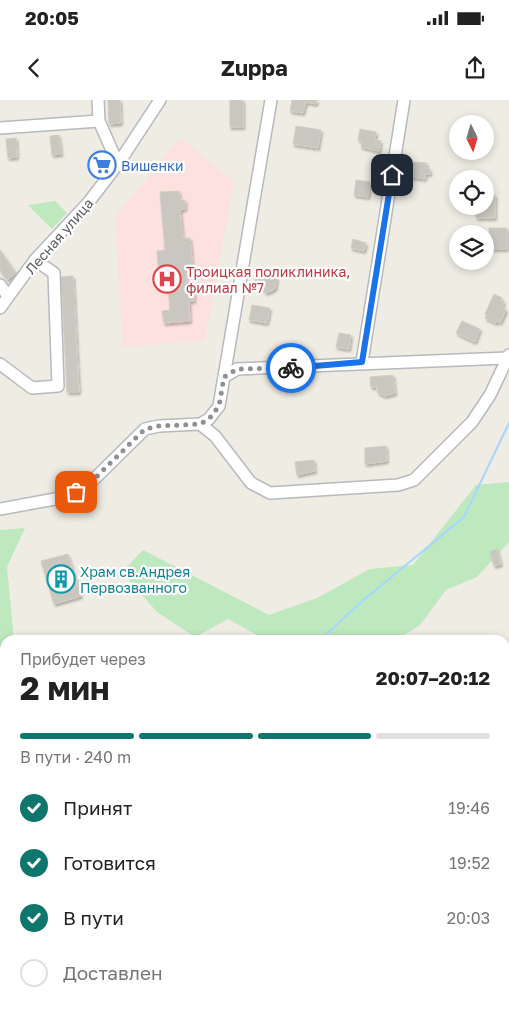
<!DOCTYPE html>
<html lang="ru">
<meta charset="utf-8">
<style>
:root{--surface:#fff;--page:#f6f6f6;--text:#222;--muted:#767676;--line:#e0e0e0;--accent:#0f766e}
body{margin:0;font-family:"Golos Text",sans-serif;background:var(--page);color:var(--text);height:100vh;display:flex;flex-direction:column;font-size:19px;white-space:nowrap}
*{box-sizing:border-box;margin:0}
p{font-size:16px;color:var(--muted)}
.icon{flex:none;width:28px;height:28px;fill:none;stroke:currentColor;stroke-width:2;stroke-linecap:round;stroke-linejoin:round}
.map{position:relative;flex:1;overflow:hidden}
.side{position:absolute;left:0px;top:535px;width:510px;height:375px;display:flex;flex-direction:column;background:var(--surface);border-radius:15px 15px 0 0;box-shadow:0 2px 8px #0003}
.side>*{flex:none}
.needle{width:32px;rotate:175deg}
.fabs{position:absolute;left:449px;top:15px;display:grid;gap:10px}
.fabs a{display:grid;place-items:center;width:45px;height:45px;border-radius:50%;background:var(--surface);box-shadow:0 2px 8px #0003;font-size:25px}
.pin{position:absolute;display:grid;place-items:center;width:42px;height:42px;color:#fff;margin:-21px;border-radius:10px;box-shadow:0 2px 8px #0006}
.courier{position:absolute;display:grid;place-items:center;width:50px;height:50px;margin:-25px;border:4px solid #1a73e8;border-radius:50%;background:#fff;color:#222;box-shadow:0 1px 6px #0007}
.head em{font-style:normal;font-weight:700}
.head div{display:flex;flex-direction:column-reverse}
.head{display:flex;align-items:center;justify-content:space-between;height:85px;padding:0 20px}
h1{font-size:32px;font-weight:700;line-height:38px}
.bar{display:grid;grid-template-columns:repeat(4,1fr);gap:8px 5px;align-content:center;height:60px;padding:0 20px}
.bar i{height:6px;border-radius:4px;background:var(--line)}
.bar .selected{background:var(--accent)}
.bar p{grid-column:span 4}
ol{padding:0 20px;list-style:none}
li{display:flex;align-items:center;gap:15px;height:55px}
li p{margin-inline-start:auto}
li .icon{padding:5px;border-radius:50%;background:var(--accent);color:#fff;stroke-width:4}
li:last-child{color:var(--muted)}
li i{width:28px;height:28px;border:2px solid var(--line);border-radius:50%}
.status{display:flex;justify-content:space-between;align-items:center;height:35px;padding:0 25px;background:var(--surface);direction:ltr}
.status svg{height:14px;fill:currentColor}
header{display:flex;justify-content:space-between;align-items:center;height:65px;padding:0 20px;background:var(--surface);font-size:22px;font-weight:700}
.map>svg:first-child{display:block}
.medical{fill:#fce1de}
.green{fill:#bee8be}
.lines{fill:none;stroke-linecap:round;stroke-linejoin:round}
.stream{stroke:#a3d7ff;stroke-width:2}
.building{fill:#cac6c0;stroke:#d4cec1;filter:url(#shadow)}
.minor-casing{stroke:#b6b9be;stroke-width:14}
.minor{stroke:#fff;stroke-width:11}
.done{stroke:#8f9091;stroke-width:5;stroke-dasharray:0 9}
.route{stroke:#1a73e8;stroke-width:6}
.labels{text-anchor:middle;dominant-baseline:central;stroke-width:4.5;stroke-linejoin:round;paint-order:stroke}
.shop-label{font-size:14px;fill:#366cbe;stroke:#fff;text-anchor:start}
.street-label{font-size:14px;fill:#5b5f65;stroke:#fff}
.health-label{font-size:14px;fill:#be3a42;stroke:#fff;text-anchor:start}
.culture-label{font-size:14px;fill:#0d838f;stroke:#fff;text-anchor:start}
</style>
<div class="status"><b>20:05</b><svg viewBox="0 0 49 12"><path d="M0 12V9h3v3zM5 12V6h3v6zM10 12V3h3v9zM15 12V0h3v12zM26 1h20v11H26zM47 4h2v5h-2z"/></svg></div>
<header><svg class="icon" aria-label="back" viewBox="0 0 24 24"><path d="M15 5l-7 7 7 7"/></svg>Zuppa<svg class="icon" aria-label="share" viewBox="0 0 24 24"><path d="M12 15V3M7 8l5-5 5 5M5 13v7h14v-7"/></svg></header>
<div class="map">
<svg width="509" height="910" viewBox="0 0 509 910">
<defs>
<filter id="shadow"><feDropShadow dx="1.5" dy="2.5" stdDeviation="1" flood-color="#0004"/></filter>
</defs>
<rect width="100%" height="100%" fill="#efece3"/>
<polygon class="medical" points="180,38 234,81 205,240 123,247 115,117"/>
<g class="green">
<polygon points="55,101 67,113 52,129 28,105"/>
<polygon points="509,382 509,442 477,477 446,490 420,525 396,540 266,540 228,519 195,537 157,512 122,472 143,450 269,515 317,498 370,469 413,465 476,385"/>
<polygon points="25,428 7,467 14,540 5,540 5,905 505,905 505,666 509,668 509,910 0,910 0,430"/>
</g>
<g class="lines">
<g class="stream">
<polyline points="320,540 360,503 464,417 509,323"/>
<polyline points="0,650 5,651"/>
<polyline points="182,905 183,910"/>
</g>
</g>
<g class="building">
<polygon points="108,0 120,0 121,23 109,24"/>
<rect x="230" y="0" width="13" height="27"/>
<polygon points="292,0 317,0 316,4 306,2 303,13 290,11"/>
<polygon points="296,26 321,30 318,48 293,44"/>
<polygon points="360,29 376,32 375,40 381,41 379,51 361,47 362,41 358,40"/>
<polygon points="59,35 61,54 52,55 50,36"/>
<polygon points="16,38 17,57 8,58 6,39"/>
<polygon points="98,57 110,64 105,72 94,65"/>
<polygon points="413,62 427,63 426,68 430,69 430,74 425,74 425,79 411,77 411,72 408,72 409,65 412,66"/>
<polygon points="356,80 370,82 368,97 354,95"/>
<polygon points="179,91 179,100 185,100 185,109 180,110 183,139 190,138 193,172 186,173 188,191 194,191 194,201 189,201 190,221 164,223 162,211 170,210 167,174 159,175 157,151 165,150 160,92"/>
<polygon points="485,95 495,95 495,118 476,118 476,106 485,106"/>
<polygon points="489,128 507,128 507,149 490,149"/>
<polygon points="353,139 366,143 364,151 351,148"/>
<polygon points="0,150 16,173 7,180 0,170"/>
<polygon points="268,171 277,178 275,189 266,193 260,186 255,185 256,174"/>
<polygon points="73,176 79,292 67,292 61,177"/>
<polygon points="494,194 502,198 501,200 504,202 502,206 506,210 500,223 497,221 496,223 485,218 487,215 485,214"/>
<polygon points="252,205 270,208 267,223 249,220"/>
<polygon points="462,221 480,229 475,242 456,233"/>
<polygon points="339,233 351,235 349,249 336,247"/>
<polygon points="393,275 395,293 385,296 378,293 377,287 371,287 370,277"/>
<polygon points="386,346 387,361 365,364 365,348"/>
<polygon points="314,360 315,371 297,375 295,362"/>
<polygon points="497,449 501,464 494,466 490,451"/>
<polygon points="68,454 81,496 54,504 41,461"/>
<polygon points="509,594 509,612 505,613 505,595"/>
</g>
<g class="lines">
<g class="minor-casing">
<g id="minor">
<polyline points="0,28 99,21"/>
<polyline points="118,64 160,0"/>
<polyline points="0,185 8,196"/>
<polyline points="0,208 35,160 88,103 118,64 99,21 98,0"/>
<polyline points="362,262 404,0"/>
<polyline points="0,264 32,288 58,286 54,173 35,160"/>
<polyline points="224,277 237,269 507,258"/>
<polyline points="200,324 215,336 251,383 270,393 398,385 414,380 472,322 490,295 509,255"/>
<polyline points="0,409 66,397 86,387 145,329 159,326 200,324 209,319 219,306 271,0"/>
</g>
</g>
<use href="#minor" class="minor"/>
</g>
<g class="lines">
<polyline class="done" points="76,392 86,387 145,329 159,326 200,324 209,319 219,306 224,277 237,269 291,268"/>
<polyline class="route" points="291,268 362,262 392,75"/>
</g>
<defs>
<g id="supermarket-ring" transform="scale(1.4375)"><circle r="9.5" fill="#fff" stroke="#3f7fe0" stroke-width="1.5"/><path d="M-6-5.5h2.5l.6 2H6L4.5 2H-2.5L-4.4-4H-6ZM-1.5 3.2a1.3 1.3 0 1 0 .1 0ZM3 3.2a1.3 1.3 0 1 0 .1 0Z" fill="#3f7fe0"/></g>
<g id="hospital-ring" transform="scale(1.4375)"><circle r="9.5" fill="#fff" stroke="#e0444e" stroke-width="1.5"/><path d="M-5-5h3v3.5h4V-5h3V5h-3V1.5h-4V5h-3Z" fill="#e0444e"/></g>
<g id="building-ring" transform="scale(1.4375)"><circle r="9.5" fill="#fff" stroke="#0f9aa8" stroke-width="1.5"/><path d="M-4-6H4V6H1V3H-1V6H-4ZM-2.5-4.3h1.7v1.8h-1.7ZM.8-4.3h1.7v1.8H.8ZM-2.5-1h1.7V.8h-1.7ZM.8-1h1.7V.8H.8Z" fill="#0f9aa8"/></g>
</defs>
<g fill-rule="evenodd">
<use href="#supermarket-ring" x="102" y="65"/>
<use href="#hospital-ring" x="167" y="179"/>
<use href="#building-ring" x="61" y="479"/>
</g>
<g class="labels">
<g class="shop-label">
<text x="121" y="65">Вишенки</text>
</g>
<g class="street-label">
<text transform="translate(59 136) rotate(-49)">Лесная улица</text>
</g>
<g class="health-label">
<text x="186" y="171">Троицкая поликлиника,<tspan x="186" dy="16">филиал №7</tspan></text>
</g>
<g class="culture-label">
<text x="80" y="471">Храм св.Андрея<tspan x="80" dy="16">Первозванного</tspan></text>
</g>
</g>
</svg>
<div class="fabs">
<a><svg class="needle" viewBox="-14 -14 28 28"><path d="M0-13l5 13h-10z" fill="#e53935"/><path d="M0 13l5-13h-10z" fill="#767676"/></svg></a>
<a><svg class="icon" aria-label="locate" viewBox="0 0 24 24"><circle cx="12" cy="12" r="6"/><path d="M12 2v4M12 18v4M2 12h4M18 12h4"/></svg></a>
<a><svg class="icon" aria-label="layers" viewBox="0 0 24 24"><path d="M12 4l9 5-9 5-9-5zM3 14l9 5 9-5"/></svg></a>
</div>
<div class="pin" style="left:76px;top:392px;background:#ea580c"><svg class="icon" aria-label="bag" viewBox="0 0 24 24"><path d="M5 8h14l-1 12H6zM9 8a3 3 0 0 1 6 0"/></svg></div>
<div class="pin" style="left:392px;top:75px;background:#1f2937"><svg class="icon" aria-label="home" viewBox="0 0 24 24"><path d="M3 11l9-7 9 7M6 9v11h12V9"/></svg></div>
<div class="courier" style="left:291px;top:268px"><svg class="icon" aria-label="bike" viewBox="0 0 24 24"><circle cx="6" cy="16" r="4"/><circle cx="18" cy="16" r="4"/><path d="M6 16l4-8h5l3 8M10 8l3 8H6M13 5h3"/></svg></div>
<section class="side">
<div class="head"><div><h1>2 мин</h1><p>Прибудет через</p></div><em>20:07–20:12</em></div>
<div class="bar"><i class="selected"></i><i class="selected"></i><i class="selected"></i><i></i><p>В пути · 240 m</p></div>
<ol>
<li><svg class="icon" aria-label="check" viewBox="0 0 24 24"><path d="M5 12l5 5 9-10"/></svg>Принят<p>19:46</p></li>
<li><svg class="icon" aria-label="check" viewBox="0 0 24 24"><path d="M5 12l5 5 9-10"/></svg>Готовится<p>19:52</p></li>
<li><svg class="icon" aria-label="check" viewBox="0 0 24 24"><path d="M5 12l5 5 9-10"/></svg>В пути<p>20:03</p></li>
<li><i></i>Доставлен</li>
</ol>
</section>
</div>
